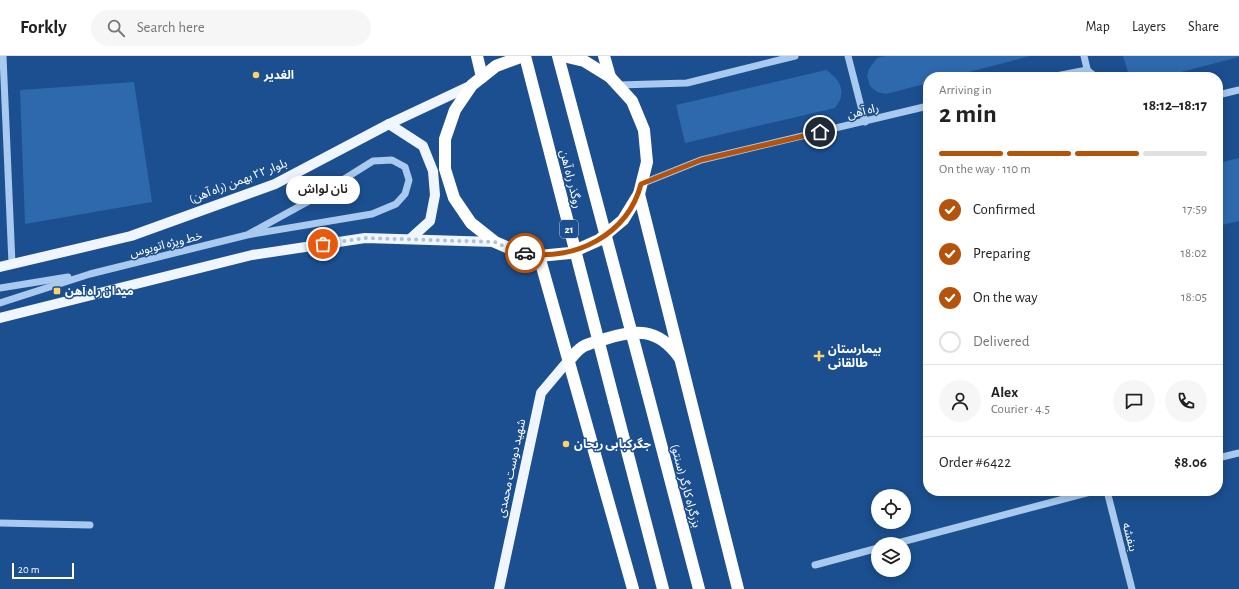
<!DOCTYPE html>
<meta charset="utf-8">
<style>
:root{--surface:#fff;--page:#f6f6f6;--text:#222;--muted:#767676;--line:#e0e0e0;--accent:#b45309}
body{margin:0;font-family:"Alegreya Sans","Noto Sans Arabic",sans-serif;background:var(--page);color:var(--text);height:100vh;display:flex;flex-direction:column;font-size:15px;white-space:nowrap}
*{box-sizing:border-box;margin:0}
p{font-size:13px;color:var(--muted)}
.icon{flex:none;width:22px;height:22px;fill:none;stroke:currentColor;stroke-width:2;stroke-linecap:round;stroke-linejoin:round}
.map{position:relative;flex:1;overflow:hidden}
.details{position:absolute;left:923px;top:16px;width:300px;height:424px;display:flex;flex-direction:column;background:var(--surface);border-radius:16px;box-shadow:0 2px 10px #0003}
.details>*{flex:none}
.tools{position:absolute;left:871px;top:433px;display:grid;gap:8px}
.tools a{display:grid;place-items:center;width:40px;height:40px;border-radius:50%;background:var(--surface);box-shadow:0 2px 10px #0003;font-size:20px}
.scale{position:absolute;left:12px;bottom:10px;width:62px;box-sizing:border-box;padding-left:4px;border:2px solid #fff;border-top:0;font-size:11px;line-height:14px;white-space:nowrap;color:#fff;-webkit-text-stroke:3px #1b4f8f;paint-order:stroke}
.pin{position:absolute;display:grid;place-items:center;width:34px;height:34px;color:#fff;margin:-17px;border:2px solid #fff;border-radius:50%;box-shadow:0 1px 4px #0007}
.courier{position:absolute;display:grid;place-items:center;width:40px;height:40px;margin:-20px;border:3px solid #b45309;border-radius:50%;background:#fff;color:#222;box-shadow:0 1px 5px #0007}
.bubble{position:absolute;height:28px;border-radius:14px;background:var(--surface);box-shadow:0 2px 10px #0003;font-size:13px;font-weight:600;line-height:28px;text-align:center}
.overview em{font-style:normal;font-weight:600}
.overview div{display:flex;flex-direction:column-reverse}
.overview{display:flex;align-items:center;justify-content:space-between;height:68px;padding:0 16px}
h1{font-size:26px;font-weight:600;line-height:30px}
.bar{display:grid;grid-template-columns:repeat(4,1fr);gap:6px 4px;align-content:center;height:48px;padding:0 16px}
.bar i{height:5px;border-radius:3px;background:var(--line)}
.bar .selected{background:var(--accent)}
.bar p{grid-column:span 4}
.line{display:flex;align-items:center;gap:10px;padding:0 16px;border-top:1px solid var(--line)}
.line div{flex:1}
.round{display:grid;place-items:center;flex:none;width:42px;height:42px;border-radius:21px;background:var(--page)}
ol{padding:0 16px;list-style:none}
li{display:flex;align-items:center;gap:12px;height:44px}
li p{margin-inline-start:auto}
li .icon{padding:4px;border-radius:50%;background:var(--accent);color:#fff;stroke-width:4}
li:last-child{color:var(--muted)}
li i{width:22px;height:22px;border:2px solid var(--line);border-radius:50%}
header{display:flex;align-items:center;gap:24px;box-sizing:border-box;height:56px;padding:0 20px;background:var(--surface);border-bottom:1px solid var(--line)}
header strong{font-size:19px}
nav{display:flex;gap:22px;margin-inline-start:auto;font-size:14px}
.search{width:280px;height:36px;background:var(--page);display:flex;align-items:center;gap:10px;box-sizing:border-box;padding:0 14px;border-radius:22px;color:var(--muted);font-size:15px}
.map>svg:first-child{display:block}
.green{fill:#2e69ad}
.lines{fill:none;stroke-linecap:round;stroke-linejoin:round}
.minor{stroke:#a9c9ee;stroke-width:7}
.major{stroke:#f0f6ff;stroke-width:10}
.highway{stroke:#fff;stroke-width:12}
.highway-bridge{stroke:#fff;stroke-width:12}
.done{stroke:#afc1d8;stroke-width:4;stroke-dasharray:0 7.2}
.route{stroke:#b45309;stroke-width:5}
.poi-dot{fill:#ffd166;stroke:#1b4f8f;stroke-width:1.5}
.labels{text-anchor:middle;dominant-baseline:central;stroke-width:3;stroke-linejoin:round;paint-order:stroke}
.shield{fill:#1b4f8f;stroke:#bbcadd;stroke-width:1}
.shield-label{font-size:11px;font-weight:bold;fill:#fff}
.poi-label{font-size:12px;font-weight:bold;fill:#fff;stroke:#1b4f8f;text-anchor:start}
.street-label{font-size:12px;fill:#fff;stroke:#1b4f8f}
</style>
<header>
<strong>Forkly</strong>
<div class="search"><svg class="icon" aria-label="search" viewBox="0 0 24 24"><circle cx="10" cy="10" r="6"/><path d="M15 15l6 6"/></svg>Search here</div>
<nav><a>Map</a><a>Layers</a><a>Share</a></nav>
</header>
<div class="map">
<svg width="1239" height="533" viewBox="0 0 1239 533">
<rect width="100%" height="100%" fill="#1b4f8f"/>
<g class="green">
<polygon points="886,0 1030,0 950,21 928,21 928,27 886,38 877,36 870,30 867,20 869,13 877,2"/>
<polygon points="1123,0 1239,0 1239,1 1162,21 1135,21 1128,16"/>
<path d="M826,14C834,19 844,29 841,40C841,44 837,49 835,52L685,87L676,49Z"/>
<polygon points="134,26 152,146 25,168 20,34"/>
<polygon points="1239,102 1239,165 1218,170 1218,107"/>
</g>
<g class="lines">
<g class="minor">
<polyline points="3,0 12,208"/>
<polyline points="848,0 865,66"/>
<polyline points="1084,0 1088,17"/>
<polyline points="1051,21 1087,14 1096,21"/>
<polyline points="618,29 687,27 795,0"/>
<polyline points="1218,39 1239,34"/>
<polyline points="641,128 701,104 928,50"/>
<polyline points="0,232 68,221"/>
<polyline points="0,247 90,218 247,179 372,158 396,148 405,138 409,124 405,111 392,104 373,105 309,145 247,179"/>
<polyline points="1218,402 1239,397"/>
<polyline points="1107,435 1132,533"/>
<polyline points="0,467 90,469"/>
<polyline points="894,488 1094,435"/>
<polyline points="815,509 878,492"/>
</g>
<g class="major">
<polyline points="389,68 423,90 433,115 435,139 430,165 410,183"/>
<polyline points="0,211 131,180 275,128 389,68 472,29"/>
<polyline points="0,262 252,199 365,182 495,186"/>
<polyline points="499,533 541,337 568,305"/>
</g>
<g class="highway">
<polyline points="477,0 482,21"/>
<polyline points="523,0 496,10 472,29 455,54 445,83 445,113 454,142 471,167 495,186 516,195 539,200 570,197 599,184 623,164 639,138 647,106 644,74 632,45 610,21 584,5 563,0"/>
<polyline points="604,0 610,21"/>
<polyline points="639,138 738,533"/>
<polyline points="539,200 633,533"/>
<path d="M568,305C573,300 578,293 584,290C590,287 598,285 605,283C636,273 658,272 679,301"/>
<polyline points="647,335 699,533"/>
<polyline points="614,345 663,533"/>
</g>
<g class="highway-bridge">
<polyline points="525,0 614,345"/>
<polyline points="558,0 647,335"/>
</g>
</g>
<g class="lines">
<polyline class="done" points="323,188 366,182 495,186 516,196 525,197"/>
<path class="route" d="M525,197C575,206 628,178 641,128L701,104L820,76"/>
</g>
<g class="poi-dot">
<circle cx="256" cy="19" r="4"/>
<rect x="53" y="231" width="8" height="8" rx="2"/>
<path d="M817 294h4v4h4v4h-4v4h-4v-4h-4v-4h4z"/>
<circle cx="566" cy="388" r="4"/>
</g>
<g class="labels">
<rect class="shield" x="560" y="164" width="18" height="18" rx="3"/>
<g class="shield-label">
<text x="569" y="173">21</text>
</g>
<g class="poi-label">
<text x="264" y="19">الغدیر</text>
<text x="65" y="235">میدان راه آهن</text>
<text x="828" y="293">بیمارستان<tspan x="828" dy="14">طالقانی</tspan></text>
<text x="574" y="388">جگرکبابی ریحان</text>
</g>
<g class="street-label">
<text transform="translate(863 55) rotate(-14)">راه آهن</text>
<text transform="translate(571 123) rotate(76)">روگذر راه آهن</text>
<text transform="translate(238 125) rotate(-21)">بلوار ۲۲ بهمن (راه آهن)</text>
<text transform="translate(166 188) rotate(-14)">خط ویژه اتوبوس</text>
<text transform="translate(511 412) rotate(-78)">شهید دوست محمدی</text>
<text transform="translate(686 430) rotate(75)">بزرگراه کارگر (سنتو)</text>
<text transform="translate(1130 481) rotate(76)">بنفشه</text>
</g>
</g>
</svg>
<div class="tools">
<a><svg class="icon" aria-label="locate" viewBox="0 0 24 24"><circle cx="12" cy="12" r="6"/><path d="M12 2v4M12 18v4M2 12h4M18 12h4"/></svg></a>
<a><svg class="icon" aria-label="layers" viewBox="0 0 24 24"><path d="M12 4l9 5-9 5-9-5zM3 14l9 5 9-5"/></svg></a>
</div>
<div class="scale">20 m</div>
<div class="pin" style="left:323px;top:188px;background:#ea580c"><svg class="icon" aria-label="bag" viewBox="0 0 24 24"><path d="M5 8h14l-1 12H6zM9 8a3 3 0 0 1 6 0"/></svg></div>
<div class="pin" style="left:820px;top:76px;background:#1f2937"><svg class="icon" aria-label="home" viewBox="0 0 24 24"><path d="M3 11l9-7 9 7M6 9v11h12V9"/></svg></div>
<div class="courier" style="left:525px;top:197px"><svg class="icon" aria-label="car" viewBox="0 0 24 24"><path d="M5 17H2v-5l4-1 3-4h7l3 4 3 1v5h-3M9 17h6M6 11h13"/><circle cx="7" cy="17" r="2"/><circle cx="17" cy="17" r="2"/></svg></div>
<div class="bubble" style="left:286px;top:120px;width:74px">نان لواش</div>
<section class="details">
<div class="overview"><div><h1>2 min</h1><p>Arriving in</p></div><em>18:12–18:17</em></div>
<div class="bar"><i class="selected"></i><i class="selected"></i><i class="selected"></i><i></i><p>On the way · 110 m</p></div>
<ol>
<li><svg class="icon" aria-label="check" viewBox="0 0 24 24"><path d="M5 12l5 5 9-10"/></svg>Confirmed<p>17:59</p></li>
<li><svg class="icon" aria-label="check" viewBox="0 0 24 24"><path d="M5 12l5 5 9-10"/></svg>Preparing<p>18:02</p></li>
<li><svg class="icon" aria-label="check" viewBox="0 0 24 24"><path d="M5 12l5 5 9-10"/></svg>On the way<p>18:05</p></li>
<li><i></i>Delivered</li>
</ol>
<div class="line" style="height:72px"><a class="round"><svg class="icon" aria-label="person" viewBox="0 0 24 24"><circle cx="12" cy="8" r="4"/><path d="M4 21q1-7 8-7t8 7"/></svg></a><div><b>Alex</b><p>Courier · 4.5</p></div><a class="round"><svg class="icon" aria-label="chat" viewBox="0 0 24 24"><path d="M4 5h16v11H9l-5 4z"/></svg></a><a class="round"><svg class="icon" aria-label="phone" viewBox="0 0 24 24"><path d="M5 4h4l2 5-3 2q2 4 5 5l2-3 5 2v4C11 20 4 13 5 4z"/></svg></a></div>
<div class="line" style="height:52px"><div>Order #6422</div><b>$8.06</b></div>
</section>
</div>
